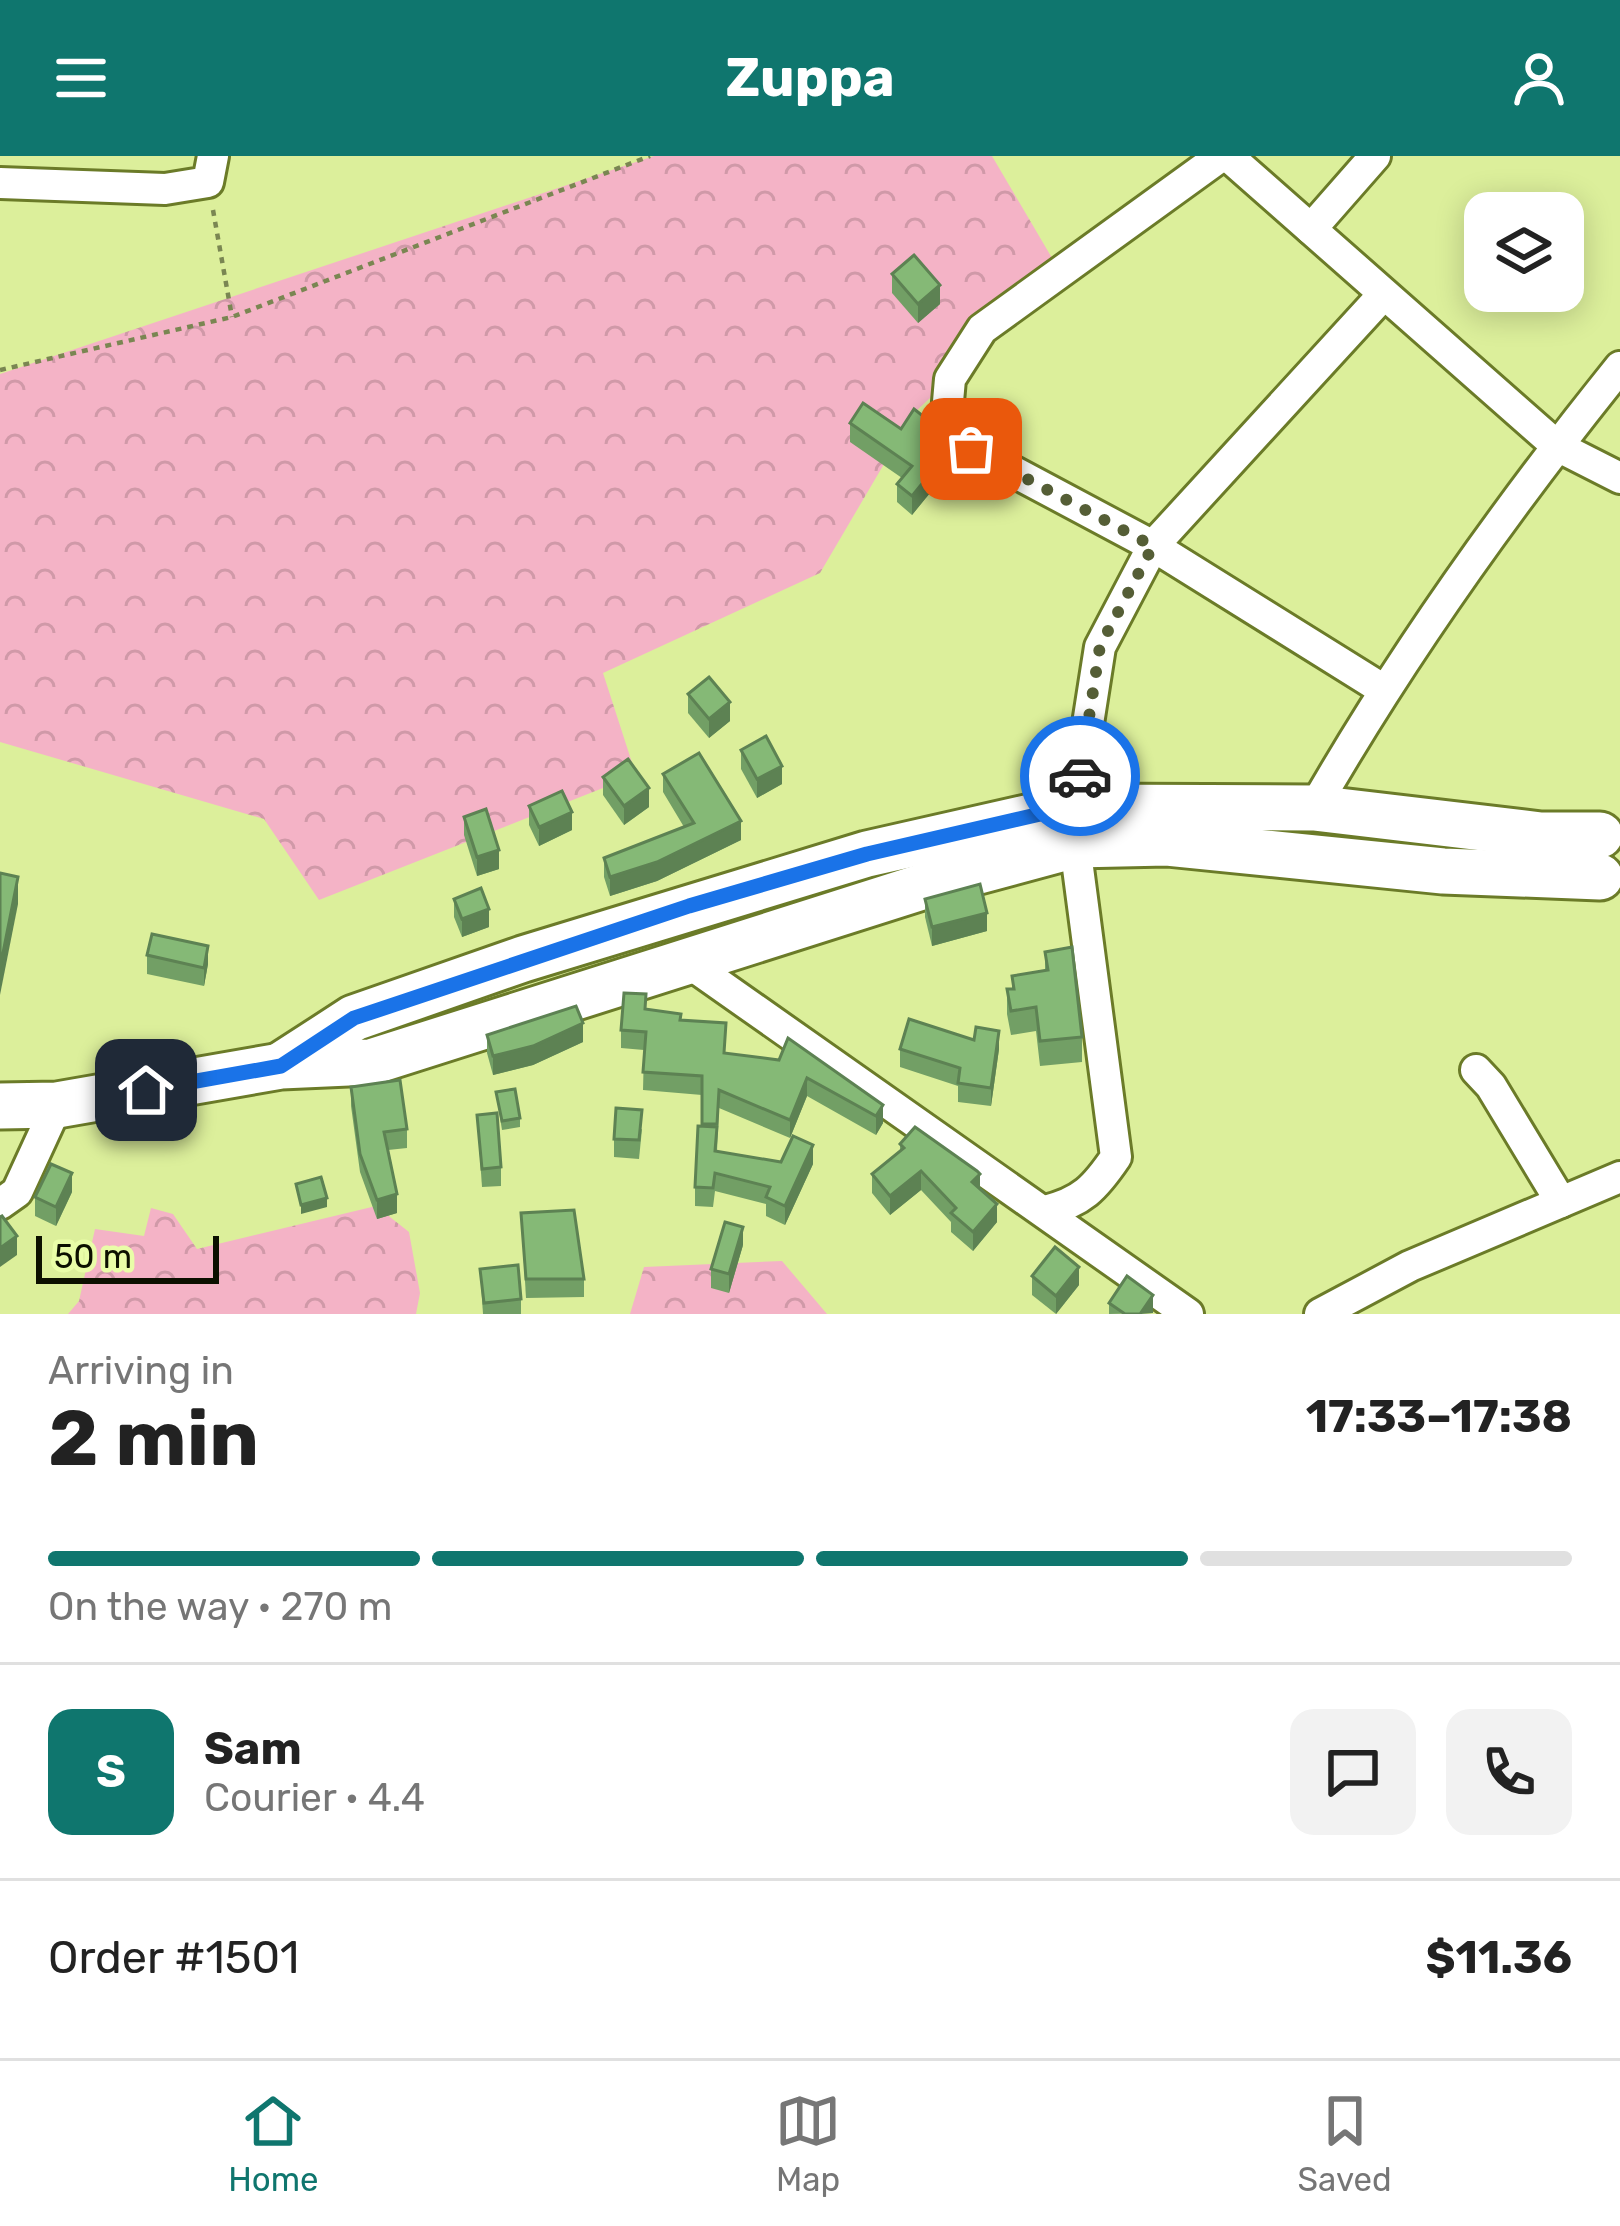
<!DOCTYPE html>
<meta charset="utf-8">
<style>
:root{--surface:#fff;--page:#f2f2f2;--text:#222;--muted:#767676;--line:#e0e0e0;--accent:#0f766e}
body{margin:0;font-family:Rubik,sans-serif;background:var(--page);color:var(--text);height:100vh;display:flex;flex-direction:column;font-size:45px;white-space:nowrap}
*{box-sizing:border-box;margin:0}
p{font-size:39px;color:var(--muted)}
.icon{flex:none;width:66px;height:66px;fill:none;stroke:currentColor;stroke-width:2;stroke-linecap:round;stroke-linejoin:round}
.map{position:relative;height:1158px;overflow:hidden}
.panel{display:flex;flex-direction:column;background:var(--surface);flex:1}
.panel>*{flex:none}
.controls{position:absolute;left:1464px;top:36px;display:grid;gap:24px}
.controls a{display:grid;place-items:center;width:120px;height:120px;border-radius:24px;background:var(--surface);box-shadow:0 6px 30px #0003;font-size:60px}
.scale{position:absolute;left:36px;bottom:30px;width:183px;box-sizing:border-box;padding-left:12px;border:6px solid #0c1000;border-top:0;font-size:33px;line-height:42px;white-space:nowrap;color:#0c1000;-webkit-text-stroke:9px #e9fda8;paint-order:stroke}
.pin{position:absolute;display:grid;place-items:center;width:102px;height:102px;color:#fff;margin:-51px;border-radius:24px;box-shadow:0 6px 18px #0006}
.courier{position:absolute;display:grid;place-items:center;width:120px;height:120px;margin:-60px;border:9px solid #1a73e8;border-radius:50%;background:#fff;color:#222;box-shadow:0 3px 15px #0007}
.head em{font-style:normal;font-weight:700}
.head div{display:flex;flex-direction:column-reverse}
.head{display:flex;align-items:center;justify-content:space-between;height:204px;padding:0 48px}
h1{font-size:78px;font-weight:700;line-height:90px}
.bar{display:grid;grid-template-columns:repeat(4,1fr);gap:18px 12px;align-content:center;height:144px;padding:0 48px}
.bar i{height:15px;border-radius:9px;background:var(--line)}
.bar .current{background:var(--accent)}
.bar p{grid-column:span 4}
.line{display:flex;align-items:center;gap:30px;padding:0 48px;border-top:3px solid var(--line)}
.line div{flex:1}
.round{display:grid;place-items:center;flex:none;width:126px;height:126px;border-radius:24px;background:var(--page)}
header{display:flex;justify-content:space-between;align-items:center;height:156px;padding:0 48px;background:var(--accent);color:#fff;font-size:54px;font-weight:700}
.menu{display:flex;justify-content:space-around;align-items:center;height:168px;border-top:3px solid var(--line);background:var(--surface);font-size:33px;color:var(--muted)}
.menu a{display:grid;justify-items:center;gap:6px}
.menu .current{color:var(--accent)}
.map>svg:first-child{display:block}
.forest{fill:url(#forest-crowns)}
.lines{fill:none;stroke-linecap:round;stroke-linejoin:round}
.minor-casing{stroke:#6b7b28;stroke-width:36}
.highway-casing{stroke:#6b7b28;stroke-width:51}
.path{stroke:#7a8652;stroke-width:4.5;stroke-dasharray:6 6;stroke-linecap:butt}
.minor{stroke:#fff;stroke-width:30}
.highway{stroke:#fff;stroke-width:45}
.wall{fill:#729f65}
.shaded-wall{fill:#5d8253}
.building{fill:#85b976;stroke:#5d8253;stroke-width:3}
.done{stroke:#555e36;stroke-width:12;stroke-dasharray:0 21.6}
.route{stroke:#1a73e8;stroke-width:15}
</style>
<header><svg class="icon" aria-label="menu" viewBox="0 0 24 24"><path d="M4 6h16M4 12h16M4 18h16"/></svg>Zuppa<svg class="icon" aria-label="person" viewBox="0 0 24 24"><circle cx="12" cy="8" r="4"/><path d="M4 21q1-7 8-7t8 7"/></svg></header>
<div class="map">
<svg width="1620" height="1158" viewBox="0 0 1620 1158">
<defs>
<pattern id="forest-crowns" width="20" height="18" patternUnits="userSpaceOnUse" patternTransform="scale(3)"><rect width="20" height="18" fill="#f4b3c6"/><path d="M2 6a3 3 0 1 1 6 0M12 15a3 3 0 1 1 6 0" fill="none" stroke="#d099a8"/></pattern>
</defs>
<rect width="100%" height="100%" fill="#dcef9b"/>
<g class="forest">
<polygon points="654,0 992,0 1062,119 914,257 820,417 603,517 636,619 319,744 264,663 0,586 0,218"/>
<polygon points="376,1050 409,1076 420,1137 416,1158 68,1158 79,1145 95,1073 144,1080 151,1052 173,1058 197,1093"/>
<polygon points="782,1105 827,1158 630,1158 644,1111"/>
</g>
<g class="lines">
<g class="minor-casing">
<g id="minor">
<polyline points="1221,0 982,173 950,223 947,257 971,293 1153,390 1384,534"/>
<polyline points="1228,0 1557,290 1620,322"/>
<polyline points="0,27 165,33 208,26 213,0"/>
<polyline points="1311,73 1375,0"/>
<polyline points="1075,651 1100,491 1153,390 1383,139"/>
<path d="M1314,652C1403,497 1508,350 1620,211"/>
<polyline points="689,807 1188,1158"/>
<polyline points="1476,914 1491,930 1561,1046"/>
<polyline points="0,1048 17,1036 57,949"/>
<path d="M1045,1055C1082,1046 1095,1032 1116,1001L1075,689"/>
<polyline points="1320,1158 1410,1110 1620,1021"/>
</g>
</g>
<g class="highway-casing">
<g id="highway">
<polyline points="283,908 354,862 523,803 867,698 1075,651 1314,652 1541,679 1600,679"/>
<polyline points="0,950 57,949 281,910 371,906 934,727 1075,689 1167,687 1443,715 1600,721"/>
</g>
</g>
<g class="path">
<polyline points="213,54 232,161"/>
<polyline points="0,214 232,161 650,0"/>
</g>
<use href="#minor" class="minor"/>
<use href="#highway" class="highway"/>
</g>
<g class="wall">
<polygon points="892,118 940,148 918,167 892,137"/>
<polygon points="850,267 901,273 956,305 912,359 897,346 897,328 902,322 850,286"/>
<polygon points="688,538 730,565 709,582 688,557"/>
<polygon points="741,594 782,628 757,642 741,613"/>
<polygon points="663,618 741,684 657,725 610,740 604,721 604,702 684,671 663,636"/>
<polygon points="603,621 649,651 624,669 603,639"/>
<polygon points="529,650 572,674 539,690 529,669"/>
<polygon points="464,661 499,713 477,720 464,679"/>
<polygon points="454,743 489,771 462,781 454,761"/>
<polygon points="925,743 987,775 932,790 925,761"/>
<polygon points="1045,796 1082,881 1082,906 1040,910 1036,875 1011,879 1007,858 1007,833 1012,833 1012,820 1045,815"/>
<polygon points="147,799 208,808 204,830 147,818"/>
<polygon points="646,853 681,864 725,897 779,904 788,882 883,967 876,979 807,940 790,982 719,952 717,995 781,1006 813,1008 785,1069 766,1060 766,1048 715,1035 713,1051 695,1050 695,1031 702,970 702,939 643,934 644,894 621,892 621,874"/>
<polygon points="487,879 583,886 533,909 493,919 487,897"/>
<polygon points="974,884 999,893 991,950 958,946 958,930 900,911 900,893"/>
<polygon points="351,931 407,973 407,992 388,994 397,1057 377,1063 360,1016 351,950"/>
<polygon points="496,936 520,962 520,971 502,974"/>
<polygon points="477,959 501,1011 501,1030 482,1031"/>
<polygon points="642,973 639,1003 614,1001 614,983"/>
<polygon points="900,988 980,1034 997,1066 973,1095 951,1076 951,1066 921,1034 890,1059 872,1037 872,1018 900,996"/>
<polygon points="72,1036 56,1070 35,1060 35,1041"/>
<polygon points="521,1057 584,1123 584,1141 526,1142"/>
<polygon points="743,1089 729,1137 711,1132 711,1113"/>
<polygon points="480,1113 521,1143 521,1158 483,1158"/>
<polygon points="1032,1120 1079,1129 1056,1158 1032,1139"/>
<polygon points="1109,1147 1153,1157 1109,1158"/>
</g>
<g class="shaded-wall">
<polygon points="940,129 940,148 918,167 918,148"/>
<polygon points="956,286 956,305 912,359 912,340"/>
<polygon points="730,546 730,565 709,582 709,563"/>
<polygon points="782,610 782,628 757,642 757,623"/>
<polygon points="649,632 649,651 624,669 624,650"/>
<polygon points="572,656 572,674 539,690 539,671"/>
<polygon points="741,665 741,684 657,725 610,740 610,721"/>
<polygon points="499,694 499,713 477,720 477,701"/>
<polygon points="18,721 18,748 0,839 0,812"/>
<polygon points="489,753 489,771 462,781 462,763"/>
<polygon points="987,757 987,775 932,790 932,771"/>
<polygon points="208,790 208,808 204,830 204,812"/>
<polygon points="583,867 583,886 533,909 493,919 493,900"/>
<polygon points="999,875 999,893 991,950 991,932"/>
<polygon points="807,922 807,940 790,982 790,964"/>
<polygon points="883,949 883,967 876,979 876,960"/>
<polygon points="813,989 813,1008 785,1069 785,1050"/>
<polygon points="921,1015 921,1034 890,1059 890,1040"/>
<polygon points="72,1017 72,1036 56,1070 56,1051"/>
<polygon points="980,1018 980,1037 972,1026"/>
<polygon points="397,1038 397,1057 377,1063 377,1044"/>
<polygon points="327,1042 327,1051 301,1058 301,1049"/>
<polygon points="997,1048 997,1066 973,1095 973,1076"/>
<polygon points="743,1071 743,1089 729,1137 729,1118"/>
<polygon points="17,1080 17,1099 0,1111 0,1092"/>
<polygon points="1079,1111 1079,1129 1056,1158 1056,1140"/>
<polygon points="1153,1139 1153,1157 1140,1158"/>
</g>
<g class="building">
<polygon points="914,99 940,129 918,148 892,118"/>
<polygon points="863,247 901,273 914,253 956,286 912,340 897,328 912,310 850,267"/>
<polygon points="709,521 730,546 709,563 688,538"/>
<polygon points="766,580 782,610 757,623 741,594"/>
<polygon points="699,597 741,665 657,706 610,721 604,702 694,667 663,618"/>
<polygon points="628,603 649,632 624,650 603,621"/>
<polygon points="562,635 572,656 539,671 529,650"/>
<polygon points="486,653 499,694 477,701 464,661"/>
<polygon points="0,717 18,721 0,812"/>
<polygon points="980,728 987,757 932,771 925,743"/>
<polygon points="481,732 489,753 462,763 454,743"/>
<polygon points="152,778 208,790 204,812 147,799"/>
<polygon points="1072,791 1082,881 1040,885 1036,851 1011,855 1007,833 1014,833 1012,820 1048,814 1045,796"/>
<polygon points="624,837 646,838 645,853 681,858 680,864 726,867 724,897 779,904 788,882 883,949 876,960 807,922 790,964 719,934 717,968 702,968 702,920 643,916 646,876 621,874"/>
<polygon points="576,850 583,867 533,890 493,900 487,879"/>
<polygon points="909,863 974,884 976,871 999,875 991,932 958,927 960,912 900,893"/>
<polygon points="400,924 407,973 384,976 397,1038 377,1044 360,998 351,931"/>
<polygon points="515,933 520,962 502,965 496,936"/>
<polygon points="616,952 642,954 639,984 614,983"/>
<polygon points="497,957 501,1011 482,1013 477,959"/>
<polygon points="698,970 717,971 715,995 781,1006 793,980 813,989 785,1050 766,1041 770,1031 715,1017 713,1032 695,1031"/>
<polygon points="915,971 977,1015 980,1018 972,1026 997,1048 973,1076 951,1057 956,1052 921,1015 890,1040 872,1018 904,992 900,988"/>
<polygon points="51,1008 72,1017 56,1051 35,1041"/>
<polygon points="321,1021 327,1042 301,1049 296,1028"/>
<polygon points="574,1054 584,1123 526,1123 521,1057"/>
<polygon points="2,1060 17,1080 0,1092 0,1061"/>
<polygon points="725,1066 743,1071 729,1118 711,1113"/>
<polygon points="1055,1091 1079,1111 1056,1140 1032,1120"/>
<polygon points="518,1109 521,1143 484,1147 480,1113"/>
<polygon points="1127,1120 1153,1139 1140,1158 1125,1158 1109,1147"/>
</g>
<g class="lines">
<polyline class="done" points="971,293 1153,390 1100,490 1080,620"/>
<polyline class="route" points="146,934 281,910 354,862 689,750 867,698 1075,650 1080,620"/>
</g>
</svg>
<div class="controls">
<a><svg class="icon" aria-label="layers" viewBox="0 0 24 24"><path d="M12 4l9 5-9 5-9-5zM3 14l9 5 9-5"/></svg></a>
</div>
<div class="scale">50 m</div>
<div class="pin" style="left:971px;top:293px;background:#ea580c"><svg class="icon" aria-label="bag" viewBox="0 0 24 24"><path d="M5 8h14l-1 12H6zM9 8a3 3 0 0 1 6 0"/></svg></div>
<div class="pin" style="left:146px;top:934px;background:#1f2937"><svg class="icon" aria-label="home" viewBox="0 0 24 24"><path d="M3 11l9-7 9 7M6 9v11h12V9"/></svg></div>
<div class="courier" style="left:1080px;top:620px"><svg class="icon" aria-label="car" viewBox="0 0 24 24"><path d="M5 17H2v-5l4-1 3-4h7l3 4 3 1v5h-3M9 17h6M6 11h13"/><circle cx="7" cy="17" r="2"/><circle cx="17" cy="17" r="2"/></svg></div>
</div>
<section class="panel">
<div class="head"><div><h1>2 min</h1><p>Arriving in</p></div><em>17:33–17:38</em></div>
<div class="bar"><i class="current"></i><i class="current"></i><i class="current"></i><i></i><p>On the way · 270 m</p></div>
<div class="line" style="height:216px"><b class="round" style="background:var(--accent);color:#fff">S</b><div><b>Sam</b><p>Courier · 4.4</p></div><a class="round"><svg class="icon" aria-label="chat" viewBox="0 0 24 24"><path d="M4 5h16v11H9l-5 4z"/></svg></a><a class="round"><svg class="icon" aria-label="phone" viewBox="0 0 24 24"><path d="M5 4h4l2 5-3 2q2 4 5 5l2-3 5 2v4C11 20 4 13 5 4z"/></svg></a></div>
<div class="line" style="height:156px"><div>Order #1501</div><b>$11.36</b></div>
</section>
<nav class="menu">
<a class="current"><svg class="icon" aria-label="home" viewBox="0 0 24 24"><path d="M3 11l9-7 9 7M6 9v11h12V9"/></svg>Home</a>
<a><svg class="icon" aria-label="map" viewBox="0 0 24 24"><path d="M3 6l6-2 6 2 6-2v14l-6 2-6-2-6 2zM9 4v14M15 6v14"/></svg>Map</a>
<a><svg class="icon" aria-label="saved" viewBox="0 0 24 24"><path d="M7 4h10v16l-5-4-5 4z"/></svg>Saved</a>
</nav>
